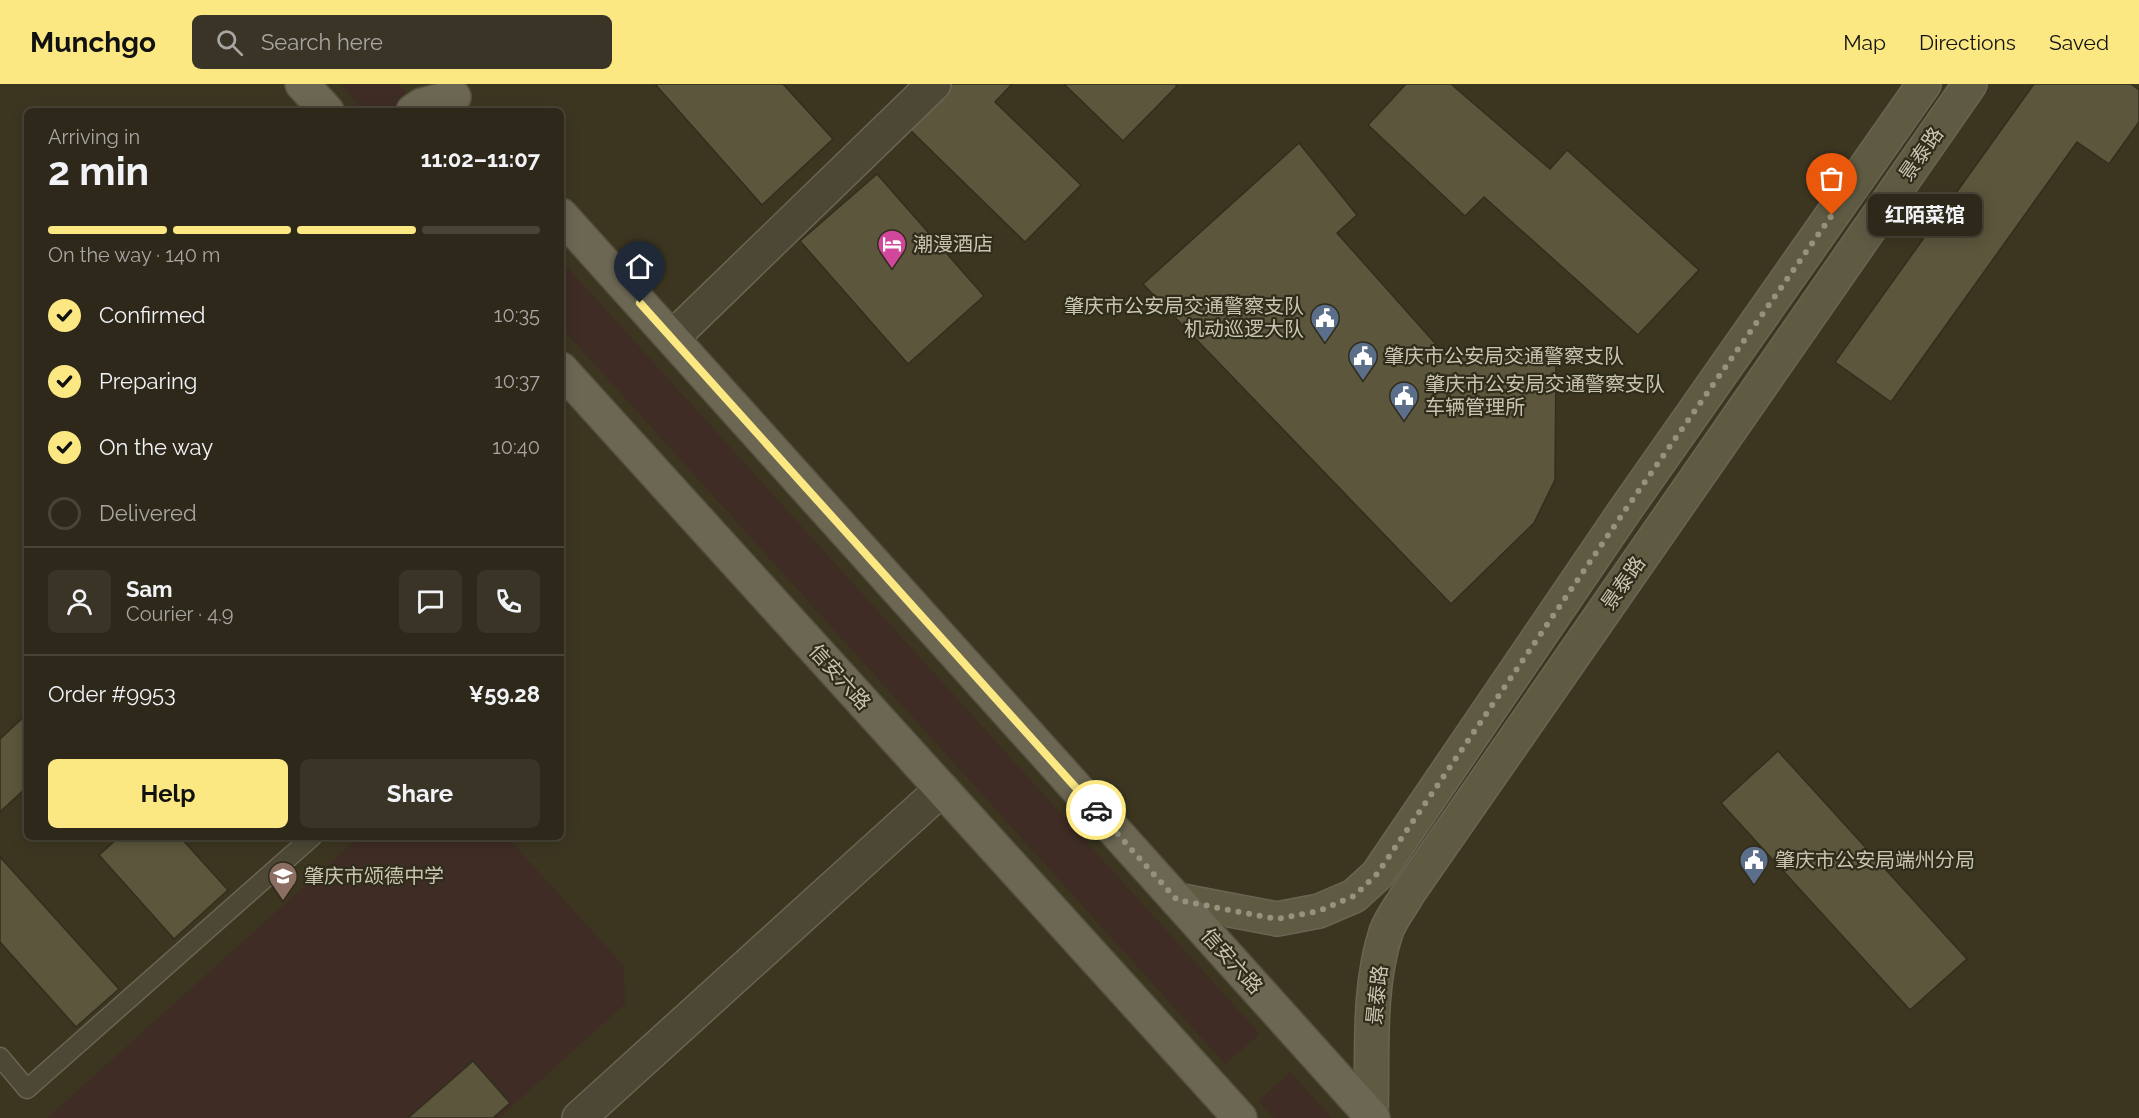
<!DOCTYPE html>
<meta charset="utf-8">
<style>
:root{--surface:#2d2819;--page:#393426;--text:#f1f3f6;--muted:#a7a6a2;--line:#484438;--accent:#fbe882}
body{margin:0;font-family:Raleway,"Noto Sans SC",sans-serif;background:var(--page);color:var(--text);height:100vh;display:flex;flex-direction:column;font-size:22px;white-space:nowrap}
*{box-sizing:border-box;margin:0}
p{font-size:20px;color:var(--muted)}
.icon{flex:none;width:33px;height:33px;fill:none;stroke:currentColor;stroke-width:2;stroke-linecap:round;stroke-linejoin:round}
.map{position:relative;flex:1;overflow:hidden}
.panel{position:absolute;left:24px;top:24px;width:540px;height:732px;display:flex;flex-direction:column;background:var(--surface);border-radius:9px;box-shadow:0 3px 15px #0003,0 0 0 2px var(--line)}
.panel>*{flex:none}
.pin{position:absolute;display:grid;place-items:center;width:51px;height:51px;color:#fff;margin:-62px -26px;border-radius:50% 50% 50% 0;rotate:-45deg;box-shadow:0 0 6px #0007}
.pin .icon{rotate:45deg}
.courier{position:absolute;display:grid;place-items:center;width:60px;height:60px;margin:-30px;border:4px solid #fbe882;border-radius:50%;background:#fff;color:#222;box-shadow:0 2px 8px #0007}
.bubble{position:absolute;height:42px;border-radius:9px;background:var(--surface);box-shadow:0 3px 15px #0003,0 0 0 2px var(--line);font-size:20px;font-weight:700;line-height:42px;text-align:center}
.summary em{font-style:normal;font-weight:700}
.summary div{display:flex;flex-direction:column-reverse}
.summary{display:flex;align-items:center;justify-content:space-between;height:102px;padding:0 24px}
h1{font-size:39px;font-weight:700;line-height:45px}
.bar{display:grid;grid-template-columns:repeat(4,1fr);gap:9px 6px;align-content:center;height:72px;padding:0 24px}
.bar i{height:8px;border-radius:4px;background:var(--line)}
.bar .on{background:var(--accent)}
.bar p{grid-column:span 4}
.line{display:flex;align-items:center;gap:15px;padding:0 24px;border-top:2px solid var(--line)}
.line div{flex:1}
.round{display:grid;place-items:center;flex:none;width:63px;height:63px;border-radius:9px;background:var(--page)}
ol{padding:0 24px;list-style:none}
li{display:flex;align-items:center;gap:18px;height:66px}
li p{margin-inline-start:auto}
li .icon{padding:6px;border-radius:50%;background:var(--accent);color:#111;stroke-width:4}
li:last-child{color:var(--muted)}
li i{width:33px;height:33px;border:3px solid var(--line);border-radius:50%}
.button{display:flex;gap:12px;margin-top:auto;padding:12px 24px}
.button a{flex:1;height:69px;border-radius:9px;background:var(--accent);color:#111;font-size:24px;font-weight:700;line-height:69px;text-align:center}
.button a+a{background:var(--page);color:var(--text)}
header{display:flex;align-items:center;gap:36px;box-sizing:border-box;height:84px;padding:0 30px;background:var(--accent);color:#111}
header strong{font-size:28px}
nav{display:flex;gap:33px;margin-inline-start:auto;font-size:21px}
.search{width:420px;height:54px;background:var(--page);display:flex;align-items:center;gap:15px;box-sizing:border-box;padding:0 21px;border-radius:9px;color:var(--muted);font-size:22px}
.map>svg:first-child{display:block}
.green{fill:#3f2d25}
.building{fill:#5c563d;stroke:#322e1d;stroke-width:1.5}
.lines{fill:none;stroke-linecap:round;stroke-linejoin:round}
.lane-casing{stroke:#696553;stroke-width:21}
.street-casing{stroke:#696553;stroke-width:36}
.secondary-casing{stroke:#696553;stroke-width:36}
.primary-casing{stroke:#55513f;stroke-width:36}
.lane{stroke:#4c4835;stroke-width:18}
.street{stroke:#4c4835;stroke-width:33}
.secondary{stroke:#5f5b43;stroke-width:33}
.primary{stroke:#6c6753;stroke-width:33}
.done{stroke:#97927e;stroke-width:6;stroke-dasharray:0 10.8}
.route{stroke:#fbe882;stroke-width:8}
.labels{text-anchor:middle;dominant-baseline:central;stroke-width:4.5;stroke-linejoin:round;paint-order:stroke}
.street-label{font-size:20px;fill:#c8c4b0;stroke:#302c1b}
.poi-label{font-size:20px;fill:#c8c4b0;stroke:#302c1b;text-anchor:start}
</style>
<header>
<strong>Munchgo</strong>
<div class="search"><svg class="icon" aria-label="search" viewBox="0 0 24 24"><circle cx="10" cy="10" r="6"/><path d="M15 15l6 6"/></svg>Search here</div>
<nav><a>Map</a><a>Directions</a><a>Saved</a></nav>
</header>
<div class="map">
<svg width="2139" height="1034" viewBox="0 0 2139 1034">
<rect width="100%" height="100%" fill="#3c3621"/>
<g class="green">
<polygon points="340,0 399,0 410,12 393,27 364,27"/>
<polygon points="561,176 1260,950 1225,980 561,243"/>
<polygon points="359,753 507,753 624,882 625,920 499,1034 47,1034"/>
<polygon points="1290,988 1332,1034 1274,1034 1259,1017"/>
</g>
<g class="building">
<polygon points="655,0 783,0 833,55 762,121"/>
<polygon points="946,0 1012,0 995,18 1081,101 1025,158 906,42"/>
<polygon points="1064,0 1175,0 1177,2 1123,57"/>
<polygon points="1406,0 1451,0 1550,85 1567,66 1699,186 1638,251 1484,113 1465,132 1368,41"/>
<polygon points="2034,0 2131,0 2139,6 2139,38 2109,80 2077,58 1891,318 1835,278"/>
<polygon points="1299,59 1357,131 1337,149 1442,267 1556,276 1555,396 1534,439 1451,520 1143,200"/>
<polygon points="877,90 984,212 908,280 800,157"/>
<polygon points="27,630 27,703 0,728 0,655"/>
<polygon points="1778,667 1967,875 1910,926 1721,719"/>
<polygon points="119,753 180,753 228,806 174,855 99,771"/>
<polygon points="0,773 119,905 76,943 0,858"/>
<polygon points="473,977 510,1019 493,1034 408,1034"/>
</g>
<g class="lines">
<g class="lane-casing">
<polyline id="lane" points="0,973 27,1005 312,753"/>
</g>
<g class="street-casing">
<g id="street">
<polyline points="672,254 934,0"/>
<polyline points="579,1034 942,705"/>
</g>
</g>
<g class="secondary-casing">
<g id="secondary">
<polyline points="1177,816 1277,835 1319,827 1354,812 1377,791 1628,422 1924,0"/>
<path d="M1371,1032C1373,973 1367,906 1386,848C1391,834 1402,821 1409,808L1970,0"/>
</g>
</g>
<g class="primary-casing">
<g id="primary">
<polyline points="302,0 327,27"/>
<polyline points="413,27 422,21 454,13"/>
<polyline points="561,131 1373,1034"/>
<polyline points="561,285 1240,1034"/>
</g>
</g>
<use href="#lane" class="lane"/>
<use href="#street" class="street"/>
<use href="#secondary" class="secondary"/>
<use href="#primary" class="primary"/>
</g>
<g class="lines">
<polyline class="done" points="1096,726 1177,816 1277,835 1319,827 1354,812 1377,790 1628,422 1832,131"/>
<polyline class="route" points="640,219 1096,726"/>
</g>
<defs>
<g id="hotel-pin" transform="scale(1.5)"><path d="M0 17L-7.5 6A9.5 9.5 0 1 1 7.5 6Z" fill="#d1479c" stroke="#302c1b"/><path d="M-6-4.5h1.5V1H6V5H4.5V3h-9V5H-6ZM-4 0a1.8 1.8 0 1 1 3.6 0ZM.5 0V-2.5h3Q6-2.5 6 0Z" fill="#fff"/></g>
<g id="civic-pin" transform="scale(1.5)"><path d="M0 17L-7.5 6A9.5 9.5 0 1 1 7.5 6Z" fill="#5c6f8a" stroke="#302c1b"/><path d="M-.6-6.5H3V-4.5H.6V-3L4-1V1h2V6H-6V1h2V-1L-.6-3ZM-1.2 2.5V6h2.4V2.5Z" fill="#fff"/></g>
<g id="school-pin" transform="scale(1.5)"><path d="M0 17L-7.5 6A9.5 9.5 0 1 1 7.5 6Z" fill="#8d6e63" stroke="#302c1b"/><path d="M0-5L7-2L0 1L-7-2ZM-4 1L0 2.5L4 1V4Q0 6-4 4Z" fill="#fff"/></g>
</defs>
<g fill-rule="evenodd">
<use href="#hotel-pin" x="892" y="160"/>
<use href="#civic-pin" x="1325" y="234"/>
<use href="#civic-pin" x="1363" y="272"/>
<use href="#civic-pin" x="1404" y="312"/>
<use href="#civic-pin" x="1754" y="776"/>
<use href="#school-pin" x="283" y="792"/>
</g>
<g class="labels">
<g class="street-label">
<text transform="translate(1921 70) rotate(-55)">景泰路</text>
<text transform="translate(1623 499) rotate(-55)">景泰路</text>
<text transform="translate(840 593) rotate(48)">信安六路</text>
<text transform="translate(1232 877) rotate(48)">信安六路</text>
<text transform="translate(1377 911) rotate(-84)">景泰路</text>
</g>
<g class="poi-label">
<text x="913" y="160">潮漫酒店</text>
<text x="1304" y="222" text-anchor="end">肇庆市公安局交通警察支队<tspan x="1304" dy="23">机动巡逻大队</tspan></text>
<text x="1384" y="272">肇庆市公安局交通警察支队</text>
<text x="1425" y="300">肇庆市公安局交通警察支队<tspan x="1425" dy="23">车辆管理所</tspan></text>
<text x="1775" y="776">肇庆市公安局端州分局</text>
<text x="304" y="792">肇庆市颂德中学</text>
</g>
</g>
</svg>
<div class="pin" style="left:1832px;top:131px;background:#ea580c"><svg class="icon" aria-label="bag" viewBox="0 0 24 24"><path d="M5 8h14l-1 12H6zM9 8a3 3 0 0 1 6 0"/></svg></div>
<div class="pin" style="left:640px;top:219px;background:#1f2937"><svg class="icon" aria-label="home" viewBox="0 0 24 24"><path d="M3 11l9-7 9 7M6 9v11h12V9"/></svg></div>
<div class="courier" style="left:1096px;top:726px"><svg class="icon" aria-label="car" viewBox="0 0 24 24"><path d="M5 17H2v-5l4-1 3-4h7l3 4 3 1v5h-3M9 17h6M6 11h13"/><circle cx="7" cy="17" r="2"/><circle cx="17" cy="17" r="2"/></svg></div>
<div class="bubble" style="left:1868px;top:110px;width:114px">红陌菜馆</div>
<section class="panel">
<div class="summary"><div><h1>2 min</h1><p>Arriving in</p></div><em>11:02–11:07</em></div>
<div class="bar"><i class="on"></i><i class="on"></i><i class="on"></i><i></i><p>On the way · 140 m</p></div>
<ol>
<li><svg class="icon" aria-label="check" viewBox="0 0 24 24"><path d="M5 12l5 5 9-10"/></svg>Confirmed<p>10:35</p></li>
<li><svg class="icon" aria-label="check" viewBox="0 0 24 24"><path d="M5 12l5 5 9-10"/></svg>Preparing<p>10:37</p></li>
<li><svg class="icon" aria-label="check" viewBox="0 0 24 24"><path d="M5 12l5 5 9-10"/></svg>On the way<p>10:40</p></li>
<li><i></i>Delivered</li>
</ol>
<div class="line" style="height:108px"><a class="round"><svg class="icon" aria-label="person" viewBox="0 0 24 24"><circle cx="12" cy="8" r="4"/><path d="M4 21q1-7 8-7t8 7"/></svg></a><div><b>Sam</b><p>Courier · 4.9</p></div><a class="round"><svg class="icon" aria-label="chat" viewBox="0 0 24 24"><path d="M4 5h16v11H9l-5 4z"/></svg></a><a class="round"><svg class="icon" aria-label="phone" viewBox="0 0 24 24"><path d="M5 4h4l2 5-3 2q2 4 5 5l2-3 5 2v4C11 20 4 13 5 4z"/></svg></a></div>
<div class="line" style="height:78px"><div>Order #9953</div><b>¥59.28</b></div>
<div class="button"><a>Help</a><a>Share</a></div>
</section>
</div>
